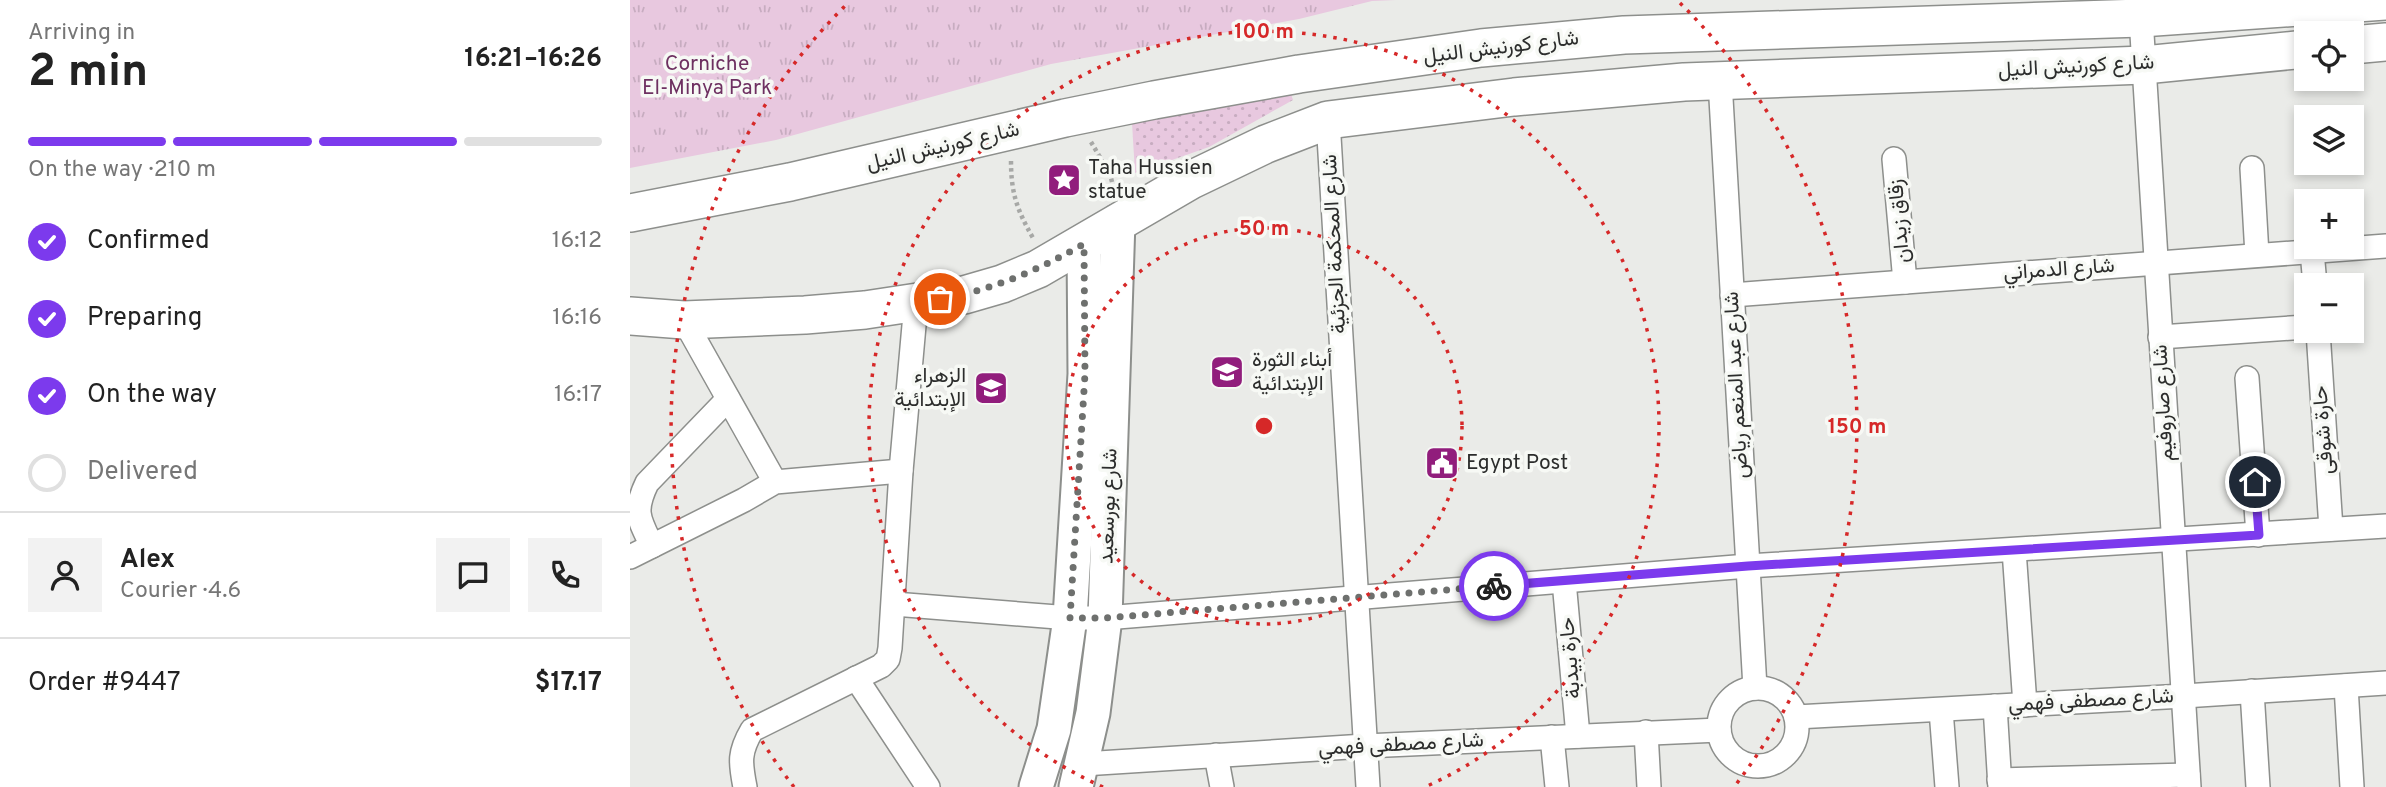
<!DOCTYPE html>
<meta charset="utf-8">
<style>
:root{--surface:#fff;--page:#f2f2f2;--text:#222;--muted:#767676;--line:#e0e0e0;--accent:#7c3aed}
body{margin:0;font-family:Overpass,Vazirmatn,sans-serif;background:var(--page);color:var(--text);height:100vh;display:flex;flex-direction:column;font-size:26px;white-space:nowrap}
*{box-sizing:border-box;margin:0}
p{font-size:23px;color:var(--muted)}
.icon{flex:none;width:38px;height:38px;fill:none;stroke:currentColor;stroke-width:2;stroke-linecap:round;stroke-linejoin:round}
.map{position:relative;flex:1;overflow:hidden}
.details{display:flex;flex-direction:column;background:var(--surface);width:630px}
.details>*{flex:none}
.controls{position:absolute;left:1664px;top:21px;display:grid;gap:14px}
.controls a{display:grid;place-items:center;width:70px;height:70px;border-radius:0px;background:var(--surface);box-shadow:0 4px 10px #0003;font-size:35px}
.pin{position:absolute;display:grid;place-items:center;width:60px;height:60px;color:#fff;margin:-30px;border:4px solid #fff;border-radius:50%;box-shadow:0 2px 7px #0007}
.courier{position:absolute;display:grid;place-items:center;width:70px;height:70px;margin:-35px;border:5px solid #7c3aed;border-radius:50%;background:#fff;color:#222;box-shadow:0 2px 9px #0007}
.head em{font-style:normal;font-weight:700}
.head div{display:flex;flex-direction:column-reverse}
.head{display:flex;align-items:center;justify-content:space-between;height:119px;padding:0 28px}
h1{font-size:46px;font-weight:700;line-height:52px}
.bar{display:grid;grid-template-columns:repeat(4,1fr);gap:10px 7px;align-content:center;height:84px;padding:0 28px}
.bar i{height:9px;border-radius:5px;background:var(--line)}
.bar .current{background:var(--accent)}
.bar p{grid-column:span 4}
.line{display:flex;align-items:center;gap:18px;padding:0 28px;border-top:2px solid var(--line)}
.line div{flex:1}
.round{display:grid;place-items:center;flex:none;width:74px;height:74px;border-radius:0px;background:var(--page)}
ol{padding:0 28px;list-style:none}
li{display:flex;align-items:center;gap:21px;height:77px}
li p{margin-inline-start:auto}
li .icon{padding:7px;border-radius:50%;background:var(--accent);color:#fff;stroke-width:4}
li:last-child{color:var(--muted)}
li i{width:38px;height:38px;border:4px solid var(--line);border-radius:50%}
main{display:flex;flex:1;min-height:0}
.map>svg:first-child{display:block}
.grass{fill:url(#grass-dots)}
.park{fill:url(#park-tufts)}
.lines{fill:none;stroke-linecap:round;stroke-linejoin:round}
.minor-casing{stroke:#8d8f8c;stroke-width:26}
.secondary-casing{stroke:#8d8f8c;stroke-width:37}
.primary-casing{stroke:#8d8f8c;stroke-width:40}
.path{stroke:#a7a8a6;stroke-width:4.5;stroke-dasharray:3.5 3.5;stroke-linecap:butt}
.minor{stroke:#fff;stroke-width:23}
.secondary{stroke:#fff;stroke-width:33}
.primary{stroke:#fff;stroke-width:37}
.done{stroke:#6e706e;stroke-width:7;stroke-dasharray:0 12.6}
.route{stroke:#7c3aed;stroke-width:9}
.ring{fill:none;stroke:#d62828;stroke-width:3.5;stroke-dasharray:3.5 7}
.labels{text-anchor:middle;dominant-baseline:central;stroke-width:7;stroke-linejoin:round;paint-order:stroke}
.street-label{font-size:21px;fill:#2c2d2c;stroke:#f7f9f5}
.park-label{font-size:21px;fill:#6e3061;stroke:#f7f9f5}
.poi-label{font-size:21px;fill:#2c2d2c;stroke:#f7f9f5;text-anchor:start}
.centre{fill:#d62828;stroke:#f7f9f5;stroke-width:3.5}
.ring-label{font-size:21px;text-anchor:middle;font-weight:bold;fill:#d62828;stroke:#f7f9f5;stroke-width:7;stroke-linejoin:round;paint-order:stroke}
</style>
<main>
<section class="details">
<div class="head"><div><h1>2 min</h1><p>Arriving in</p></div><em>16:21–16:26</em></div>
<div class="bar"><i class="current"></i><i class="current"></i><i class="current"></i><i></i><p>On the way · 210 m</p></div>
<ol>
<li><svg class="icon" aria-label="check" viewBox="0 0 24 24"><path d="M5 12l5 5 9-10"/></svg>Confirmed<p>16:12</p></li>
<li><svg class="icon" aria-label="check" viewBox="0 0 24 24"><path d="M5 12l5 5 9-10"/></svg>Preparing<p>16:16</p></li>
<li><svg class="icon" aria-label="check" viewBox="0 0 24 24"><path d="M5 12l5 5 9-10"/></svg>On the way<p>16:17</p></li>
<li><i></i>Delivered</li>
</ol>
<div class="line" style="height:126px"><a class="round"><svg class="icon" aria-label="person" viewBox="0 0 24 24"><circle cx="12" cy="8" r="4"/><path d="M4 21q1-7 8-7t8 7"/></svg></a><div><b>Alex</b><p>Courier · 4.6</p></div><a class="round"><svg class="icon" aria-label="chat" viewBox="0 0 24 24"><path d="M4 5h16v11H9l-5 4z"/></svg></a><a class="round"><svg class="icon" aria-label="phone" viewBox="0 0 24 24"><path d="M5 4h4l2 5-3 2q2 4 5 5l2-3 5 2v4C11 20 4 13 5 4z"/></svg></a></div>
<div class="line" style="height:91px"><div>Order #9447</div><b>$17.17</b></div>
</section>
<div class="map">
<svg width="1756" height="787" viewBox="0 0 1756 787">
<defs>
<pattern id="grass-dots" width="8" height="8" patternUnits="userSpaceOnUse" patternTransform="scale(1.75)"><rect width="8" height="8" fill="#e8c8df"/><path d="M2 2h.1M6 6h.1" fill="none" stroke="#c7acc0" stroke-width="1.8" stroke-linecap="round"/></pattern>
<pattern id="park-tufts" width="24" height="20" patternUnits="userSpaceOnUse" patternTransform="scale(1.75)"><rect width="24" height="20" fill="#e8c8df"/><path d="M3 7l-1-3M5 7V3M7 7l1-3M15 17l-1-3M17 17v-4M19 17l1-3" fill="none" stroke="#c7acc0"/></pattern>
</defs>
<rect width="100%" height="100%" fill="#eaebe8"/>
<polygon class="grass" points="659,88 663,100 579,147 505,173 502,123"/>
<polygon class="park" points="0,0 766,0 742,1 669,19 421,64 146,140 0,168"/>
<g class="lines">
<g class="minor-casing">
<g id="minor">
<polyline points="1511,18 1559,787"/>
<polyline points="1090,81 1125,688"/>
<polyline points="698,120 738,787"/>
<polyline points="1264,159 1275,282"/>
<polyline points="1622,168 1627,255"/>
<polyline points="1682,251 1685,285"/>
<polyline points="1102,295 1756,246"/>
<polyline points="54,320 145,482"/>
<polyline points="1688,331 1701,529"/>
<polyline points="1530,337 1676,327"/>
<polyline points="1617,378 1628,535"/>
<path d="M22,546C9,519 3,512 17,483L98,399"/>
<polyline points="1384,550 1395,705"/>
<polyline points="0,557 114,500 145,482 271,471"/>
<polyline points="934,581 948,736"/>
<polyline points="264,604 440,618 475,618 1118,566 1756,526"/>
<polyline points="226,678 298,787"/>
<polyline points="1716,686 1722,787"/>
<circle cx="1128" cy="727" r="39"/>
<polyline points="1622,691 1628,787"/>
<polyline points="1365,706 1370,787"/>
<polyline points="1311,710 1317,787"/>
<polyline points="1166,717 1554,696 1756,683"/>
<polyline points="1016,732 1019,787"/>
<polyline points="922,737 927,787"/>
<polyline points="586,755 592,787"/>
<polyline points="453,764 735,746 1089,730"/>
<polyline points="1369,780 1558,775"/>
<path d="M115,787C110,762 109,752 122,730L251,666L258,659L260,648L271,471L286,303"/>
</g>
</g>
<g class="secondary-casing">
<g id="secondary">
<polyline points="406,787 424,729 440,618 455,374 454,244"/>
<polyline points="446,787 463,713 475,618 488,221"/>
</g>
</g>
<g class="primary-casing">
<g id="primary">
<polyline points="1722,45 1756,42"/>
<polyline points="0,213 160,182 435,118 524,100 669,74 851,48 994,35 1511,18 1756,1"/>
<polyline points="0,316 54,320 175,315 235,310 334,295 372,284 408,269 561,180 636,144 698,120 884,97 1054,82 1514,65 1676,49"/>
</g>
</g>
<g class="path">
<polyline points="461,142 480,174 484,190"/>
<path d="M381,161C381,193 387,210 403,238"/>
</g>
<use href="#minor" class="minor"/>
<use href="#secondary" class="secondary"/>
<use href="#primary" class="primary"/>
</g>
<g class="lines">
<path class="done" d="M310,299C363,290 408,270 454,244L455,374L440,618H475L864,586"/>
<polyline class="route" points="864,586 1118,566 1629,535 1625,482"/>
</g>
<g class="ring">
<circle cx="634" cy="426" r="198"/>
<path d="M473 787A395 395 0 1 1 795 787"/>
<path d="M164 787A593 593 0 0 1 218 3M1050 3A593 593 0 0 1 1104 787"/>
</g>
<defs>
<g id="sight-square" transform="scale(1.75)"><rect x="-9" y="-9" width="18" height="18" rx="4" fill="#911d7c" stroke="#f7f9f5"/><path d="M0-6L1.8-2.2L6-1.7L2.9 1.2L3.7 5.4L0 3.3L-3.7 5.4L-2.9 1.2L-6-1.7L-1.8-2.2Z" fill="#fff"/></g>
<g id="school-square" transform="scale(1.75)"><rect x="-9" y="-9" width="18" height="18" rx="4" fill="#911d7c" stroke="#f7f9f5"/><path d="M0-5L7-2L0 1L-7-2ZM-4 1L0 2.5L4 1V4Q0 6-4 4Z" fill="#fff"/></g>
<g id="civic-square" transform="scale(1.75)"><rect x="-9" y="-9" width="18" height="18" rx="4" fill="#911d7c" stroke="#f7f9f5"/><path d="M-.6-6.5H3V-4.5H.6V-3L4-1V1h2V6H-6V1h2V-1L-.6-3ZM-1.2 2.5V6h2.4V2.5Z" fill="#fff"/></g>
</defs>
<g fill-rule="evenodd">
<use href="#sight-square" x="434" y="180"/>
<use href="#school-square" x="597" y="372"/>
<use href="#school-square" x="361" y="388"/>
<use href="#civic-square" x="812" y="463"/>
</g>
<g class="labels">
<g class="street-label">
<text transform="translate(871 48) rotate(-7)">شارع كورنيش النيل</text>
<text transform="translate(1446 67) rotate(-3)">شارع كورنيش النيل</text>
<text transform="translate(313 147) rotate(-13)">شارع كورنيش النيل</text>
<text transform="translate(1270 221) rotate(-95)">زقاق زيدان</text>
<text transform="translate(705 244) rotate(-93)">شارع المحكمة الجزئية</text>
<text transform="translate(1429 270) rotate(-4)">شارع الدمراني</text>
<text transform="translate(1107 385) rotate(-93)">شارع عبد المنعم رياض</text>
<text transform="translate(1534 403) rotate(-93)">شارع صاروفيم</text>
<text transform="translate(1694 430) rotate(-94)">حارة شوقى</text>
<text transform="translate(479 506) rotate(-88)">شارع بورسعيد</text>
<text transform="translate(941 658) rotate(-95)">حارة بيدبة</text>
<text transform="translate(1461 701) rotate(-3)">شارع مصطفى فهمي</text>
<text transform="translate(771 745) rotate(-3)">شارع مصطفى فهمي</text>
</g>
<g class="park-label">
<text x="77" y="64">Corniche<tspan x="77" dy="24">El-Minya Park</tspan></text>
</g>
<g class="poi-label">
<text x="458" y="168">Taha Hussien<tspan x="458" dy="24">statue</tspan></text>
<text x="622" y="360">أبناء الثورة<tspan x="622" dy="24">الإبتدائية</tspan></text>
<text x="336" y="376" text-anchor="end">الزهراء<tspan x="336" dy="24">الإبتدائية</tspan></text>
<text x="836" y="463">Egypt Post</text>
</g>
</g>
<circle cx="634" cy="426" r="10" class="centre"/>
<g class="ring-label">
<text x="634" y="38">100 m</text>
<text x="634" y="235">50 m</text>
<text x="1227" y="433">150 m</text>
</g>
</svg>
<div class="controls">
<a><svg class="icon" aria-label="locate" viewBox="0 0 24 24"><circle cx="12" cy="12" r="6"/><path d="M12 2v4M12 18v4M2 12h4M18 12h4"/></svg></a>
<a><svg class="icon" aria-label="layers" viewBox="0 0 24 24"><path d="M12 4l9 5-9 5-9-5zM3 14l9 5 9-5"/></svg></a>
<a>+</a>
<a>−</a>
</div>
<div class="pin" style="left:310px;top:299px;background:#ea580c"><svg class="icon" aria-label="bag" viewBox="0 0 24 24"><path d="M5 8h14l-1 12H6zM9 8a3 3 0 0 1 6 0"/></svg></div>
<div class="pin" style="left:1625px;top:482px;background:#1f2937"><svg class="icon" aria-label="home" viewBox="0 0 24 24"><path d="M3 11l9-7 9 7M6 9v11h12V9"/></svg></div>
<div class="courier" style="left:864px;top:586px"><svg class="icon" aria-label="bike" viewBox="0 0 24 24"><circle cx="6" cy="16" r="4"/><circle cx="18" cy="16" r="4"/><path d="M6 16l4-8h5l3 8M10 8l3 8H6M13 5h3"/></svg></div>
</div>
</main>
